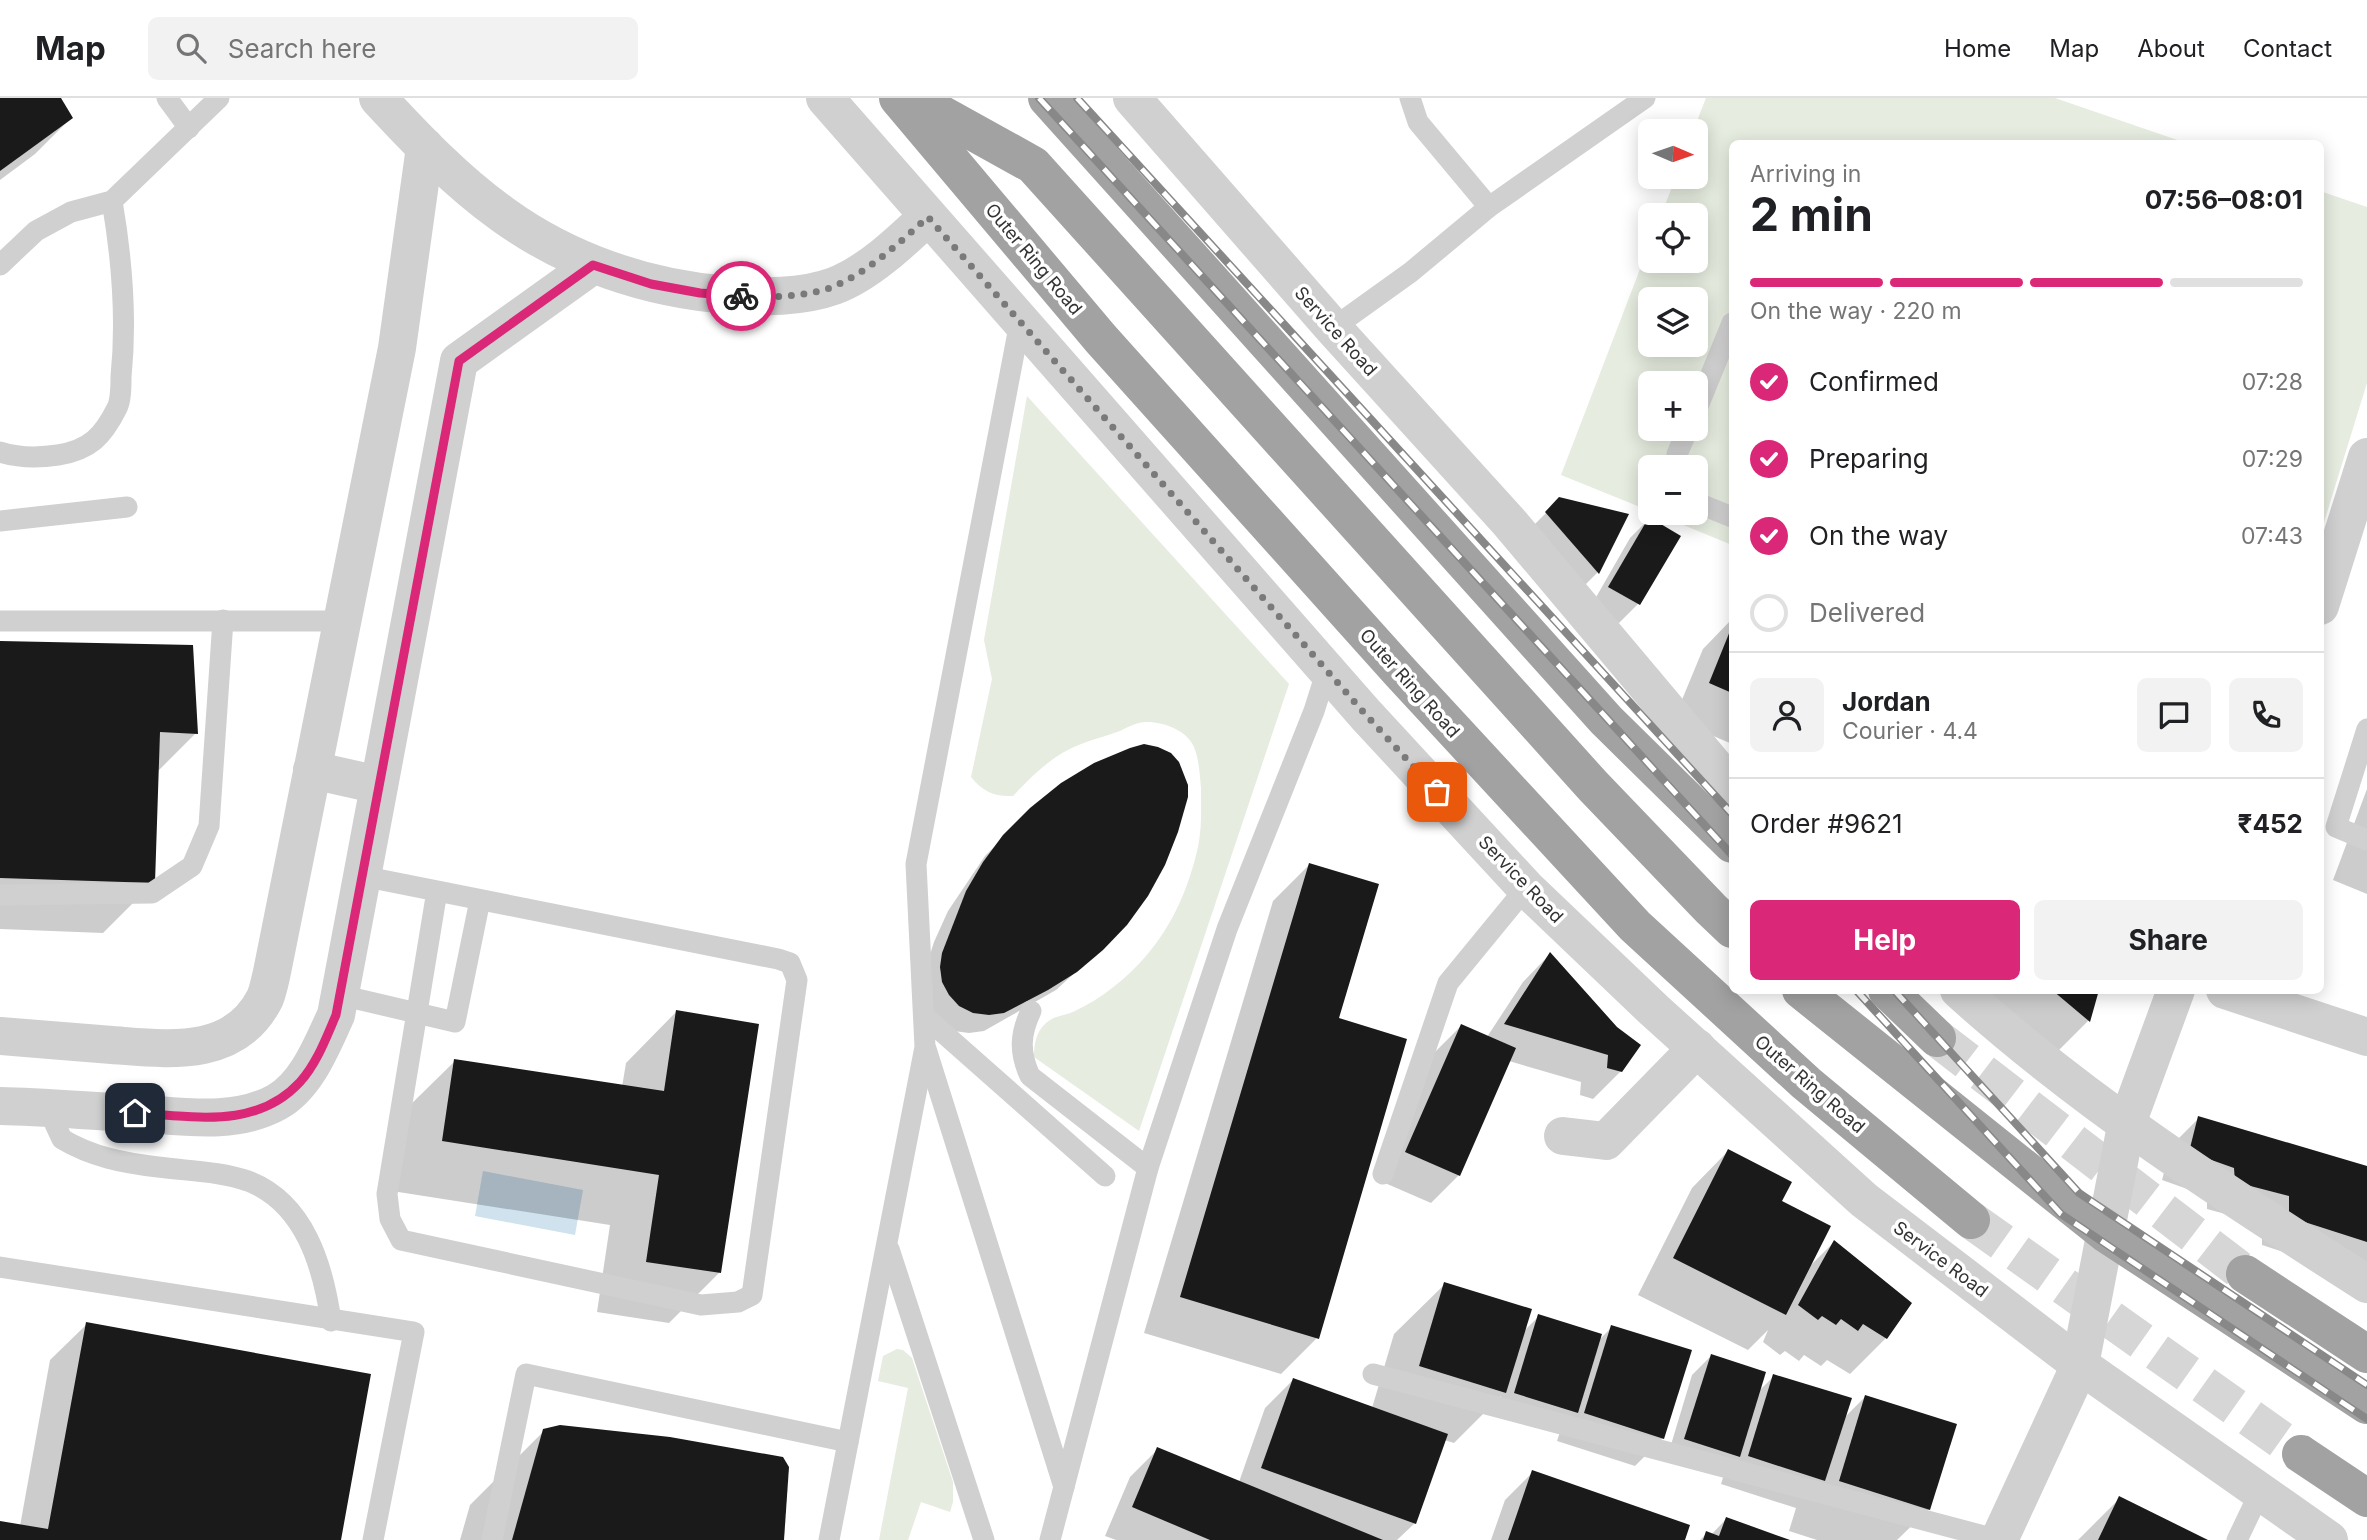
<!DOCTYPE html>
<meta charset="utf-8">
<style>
:root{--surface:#fff;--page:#f2f2f2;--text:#202124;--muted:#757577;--line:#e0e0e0;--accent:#db2777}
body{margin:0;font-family:Inter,sans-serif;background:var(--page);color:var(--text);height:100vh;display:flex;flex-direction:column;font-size:26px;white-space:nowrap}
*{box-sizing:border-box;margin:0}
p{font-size:23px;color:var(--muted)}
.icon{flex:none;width:38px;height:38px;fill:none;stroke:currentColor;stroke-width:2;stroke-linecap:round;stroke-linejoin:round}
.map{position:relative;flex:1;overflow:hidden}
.panel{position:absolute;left:1729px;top:42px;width:595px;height:854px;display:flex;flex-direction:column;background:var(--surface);border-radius:10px;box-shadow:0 4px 18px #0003}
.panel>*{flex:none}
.needle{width:46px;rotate:92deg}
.tools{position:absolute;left:1638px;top:21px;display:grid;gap:14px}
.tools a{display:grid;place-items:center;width:70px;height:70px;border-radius:10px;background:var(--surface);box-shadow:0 4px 18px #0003;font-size:35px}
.pin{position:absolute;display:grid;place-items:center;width:60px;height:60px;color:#fff;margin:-30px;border-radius:14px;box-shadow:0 4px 10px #0006}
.courier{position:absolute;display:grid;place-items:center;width:70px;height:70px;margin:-35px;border:5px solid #db2777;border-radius:50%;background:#fff;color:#222;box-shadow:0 2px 9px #0007}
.summary em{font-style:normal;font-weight:700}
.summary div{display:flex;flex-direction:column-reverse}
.summary{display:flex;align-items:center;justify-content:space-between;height:119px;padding:0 21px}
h1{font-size:46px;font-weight:700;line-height:52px}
.bar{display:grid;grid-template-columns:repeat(4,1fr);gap:10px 7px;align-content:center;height:84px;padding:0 21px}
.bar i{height:9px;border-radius:5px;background:var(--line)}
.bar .current{background:var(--accent)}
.bar p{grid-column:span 4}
.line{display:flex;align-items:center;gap:18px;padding:0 21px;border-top:2px solid var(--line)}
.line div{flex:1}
.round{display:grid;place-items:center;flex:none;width:74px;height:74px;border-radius:10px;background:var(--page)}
ol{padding:0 21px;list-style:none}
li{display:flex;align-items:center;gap:21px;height:77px}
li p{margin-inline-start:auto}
li .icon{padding:7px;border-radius:50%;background:var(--accent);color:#fff;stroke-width:4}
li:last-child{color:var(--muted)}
li i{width:38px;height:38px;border:4px solid var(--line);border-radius:50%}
.action{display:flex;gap:14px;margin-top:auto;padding:14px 21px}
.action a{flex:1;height:80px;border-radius:10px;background:var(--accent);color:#fff;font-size:28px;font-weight:700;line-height:80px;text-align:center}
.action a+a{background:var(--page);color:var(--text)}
header{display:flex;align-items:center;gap:42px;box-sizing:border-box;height:98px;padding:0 35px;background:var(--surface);border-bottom:2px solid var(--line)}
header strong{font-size:33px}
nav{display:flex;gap:38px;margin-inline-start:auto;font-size:24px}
.search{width:490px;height:63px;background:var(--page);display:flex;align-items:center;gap:18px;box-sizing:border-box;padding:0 24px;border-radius:10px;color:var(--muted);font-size:26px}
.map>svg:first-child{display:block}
.green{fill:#e6ecdf;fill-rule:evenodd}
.water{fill:#cfe2ee}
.shadow{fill:#0003}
.building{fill:#1a1a1a}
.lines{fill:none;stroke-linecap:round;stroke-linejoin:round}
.trunk-tunnel{stroke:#d6d6d6;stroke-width:38;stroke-dasharray:38 19;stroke-linecap:butt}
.service{stroke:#d0d0d0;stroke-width:21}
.minor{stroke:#d0d0d0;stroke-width:38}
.tertiary{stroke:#d0d0d0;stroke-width:38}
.trunk{stroke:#a2a2a2;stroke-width:38}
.rail-casing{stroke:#888;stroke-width:8}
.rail{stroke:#fff;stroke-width:5;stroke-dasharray:16;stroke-linecap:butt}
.done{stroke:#7a7a7a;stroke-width:7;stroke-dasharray:0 12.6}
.route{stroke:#db2777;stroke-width:9}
.labels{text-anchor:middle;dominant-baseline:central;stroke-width:7;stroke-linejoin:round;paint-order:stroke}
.street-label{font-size:18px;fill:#333;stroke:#fff}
</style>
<header>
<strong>Map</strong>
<div class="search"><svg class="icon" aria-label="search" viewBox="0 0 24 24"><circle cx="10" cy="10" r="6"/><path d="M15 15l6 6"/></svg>Search here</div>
<nav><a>Home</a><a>Map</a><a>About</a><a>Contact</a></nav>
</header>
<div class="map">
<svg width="2367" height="1442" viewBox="0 0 2367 1442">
<rect width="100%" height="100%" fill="#fff"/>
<g class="green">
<path d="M1706,0H2055L2186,45L1732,46V447L1654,415H1696V369H1650V413L1561,377L1650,145V163H1696V117H1661L1676,79H1696V33H1693ZM1650,201H1696V247H1650ZM1650,285H1696V331H1650Z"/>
<polygon points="2320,93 2367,109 2367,285 2321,434"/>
<path d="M1027,298L1289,586L1139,1033L1034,959C1034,946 1036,934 1046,925C1055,917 1065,918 1075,913C1101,901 1127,880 1146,858C1173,827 1189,789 1198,749C1202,730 1201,710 1201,691C1200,678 1199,661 1194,649C1187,632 1162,623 1145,624C1135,625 1128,629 1120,633C1098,641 1076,645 1056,659C1040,670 1027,683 1013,698C995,699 983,694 971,679L992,581L984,542Z"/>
<polygon points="897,1251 903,1252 912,1260 953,1384 953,1404 950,1414 921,1404 908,1442 879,1442 908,1290 878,1283 883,1258"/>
</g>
<polygon class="water" points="483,1073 583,1092 575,1137 475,1118"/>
<g class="shadow">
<polygon points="0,0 59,0 71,20 35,56 0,82"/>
<polygon points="1560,401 1626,417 1597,475 1579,493 1527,434"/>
<polygon points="1649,421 1678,438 1638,506 1619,525 1591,508 1630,440"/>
<polygon points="1732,521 1732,646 1674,621 1703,551"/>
<polygon points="0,545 196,635 157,674 153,785 103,835 0,831"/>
<polygon points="2367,691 2367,796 2333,782"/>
<polygon points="1032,711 1102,850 1056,892 984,933 969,935 954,933 931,916 924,875 934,844 948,813 985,758"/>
<polygon points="1309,767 1317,1240 1281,1276 1144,1235 1273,803"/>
<polygon points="1550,856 1621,973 1593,1001 1580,997 1581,984 1509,963 1459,1077 1431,1105 1378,1082 1433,956 1461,928 1487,939 1523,884"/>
<polygon points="1973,892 2097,892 2088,923 2052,959"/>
<polygon points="676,914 719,1175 669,1225 597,1214 610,1127 392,1093 404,1013 455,963 622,989 626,965"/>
<polygon points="2199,1020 2367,1069 2367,1181 2262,1147 2262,1126 2207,1111 2207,1098 2162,1082 2171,1048"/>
<polygon points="1728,1053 1780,1104 1810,1168 1834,1144 1886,1240 1850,1276 1827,1262 1821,1268 1804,1257 1799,1263 1785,1253 1780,1257 1763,1244 1768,1232 1748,1252 1638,1197 1692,1090"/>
<polygon points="1445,1186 1523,1234 1539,1218 1598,1243 1612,1229 1663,1340 1635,1368 1557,1343 1560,1334 1496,1314 1501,1298 1454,1345 1444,1342 1415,1425 1397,1442 1116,1442 1105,1438 1130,1379 1158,1351 1239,1384 1265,1310 1293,1282 1372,1310 1394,1236"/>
<polygon points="87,1226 340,1442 0,1442 0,1425 20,1428 50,1262"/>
<polygon points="1711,1258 1758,1294 1774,1278 1843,1321 1865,1299 1929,1411 1897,1442 1817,1442 1789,1433 1796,1410 1721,1386 1726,1370 1667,1360 1692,1277"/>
<polygon points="544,1333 783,1442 460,1442 470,1407"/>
<polygon points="1533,1374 1683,1442 1491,1442 1505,1402"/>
<polygon points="2119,1401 2204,1442 2078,1442"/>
<polygon points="1726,1421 1786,1442 1700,1442 1707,1435 1711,1437"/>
</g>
<g class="building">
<polygon points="0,0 61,0 73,20 0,73"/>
<polygon points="1559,399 1629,416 1599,476 1545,414"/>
<polygon points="1649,419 1681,438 1640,507 1608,489"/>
<polygon points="1732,528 1732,595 1709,585"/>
<polygon points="0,543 193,547 198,636 160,634 155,785 0,780"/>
<polygon points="1144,646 1158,649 1171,655 1179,664 1188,687 1188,699 1178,734 1165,767 1148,798 1127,827 1103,852 1077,874 1048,892 1004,915 989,917 973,915 959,908 949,897 942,884 940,869 942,855 966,793 983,764 1003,737 1030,710 1061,685 1094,665 1130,650"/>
<polygon points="1309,765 1379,786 1339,920 1407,941 1319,1241 1180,1199"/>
<polygon points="1550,854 1617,929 1641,947 1622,974 1607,970 1608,957 1504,926"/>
<polygon points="2052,892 2099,892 2090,924"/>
<polygon points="676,912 759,926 721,1175 646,1164 659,1077 442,1043 454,961 664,993"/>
<polygon points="1461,926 1516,950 1460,1078 1405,1054"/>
<polygon points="2198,1018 2367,1068 2367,1144 2289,1119 2289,1098 2235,1084 2234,1070 2189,1054"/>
<polygon points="1728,1051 1792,1084 1782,1103 1831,1128 1786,1217 1673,1160"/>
<polygon points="1834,1142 1912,1205 1887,1241 1863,1226 1858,1233 1841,1221 1836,1227 1822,1218 1818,1222 1798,1207"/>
<polygon points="1444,1184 1532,1211 1506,1295 1419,1268"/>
<polygon points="1538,1216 1602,1236 1578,1315 1514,1295"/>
<polygon points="86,1224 371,1276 341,1442 0,1442 0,1423 48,1431"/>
<polygon points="1611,1227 1692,1252 1664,1341 1584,1315"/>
<polygon points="1711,1256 1766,1274 1740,1359 1684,1341"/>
<polygon points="1773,1276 1852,1300 1825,1383 1748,1358"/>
<polygon points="1293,1280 1448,1336 1416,1426 1261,1370"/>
<polygon points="1865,1297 1957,1326 1930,1412 1839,1383"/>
<polygon points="560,1327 670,1339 783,1359 789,1369 784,1442 512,1442 543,1331"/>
<polygon points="1157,1349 1383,1442 1210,1442 1132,1409"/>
<polygon points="1532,1372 1690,1427 1685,1442 1508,1442"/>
<polygon points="2119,1398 2208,1442 2098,1442"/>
<polygon points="1726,1419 1790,1442 1703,1442 1706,1433 1719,1438"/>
</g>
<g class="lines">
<g class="trunk-tunnel">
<polyline points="1937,940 2245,1176"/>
<polyline points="1971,1122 2301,1356"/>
</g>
<g class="service">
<polyline points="167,0 189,30"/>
<polyline points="1410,0 1418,24 1489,109"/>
<polyline points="0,167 36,133 71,114 112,103 219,0"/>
<polyline points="1333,230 1411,174 1489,109 1645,0"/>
<polyline points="1696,313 1732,225"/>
<path d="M0,354C19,360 38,360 58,357C90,352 103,338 117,310C121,302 121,289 121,279C127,220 122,161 112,103"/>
<polyline points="1677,369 1677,356 1688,331"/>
<polyline points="1696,402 1700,406 1732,419"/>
<polyline points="0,423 127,409"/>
<polyline points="0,523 342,523"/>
<polyline points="2367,631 2336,729 2367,742"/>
<polyline points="362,778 778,861 790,865 797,882 752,1197 738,1204 701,1207 401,1142 390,1121 387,1096 437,793"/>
<polyline points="0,797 152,795 192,768 209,728 223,522"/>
<polyline points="340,897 455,924 480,802"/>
<path d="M1031,913C1020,936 1019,954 1030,978L1148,1070"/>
<polyline points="924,918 1105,1078"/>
<polyline points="926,951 1064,1389"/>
<path d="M58,1011L55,1026L62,1041C92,1059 124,1065 158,1069C187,1073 220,1073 248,1083C305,1105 323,1168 331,1223"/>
<polyline points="1383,1076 1448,885 1526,790"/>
<polyline points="889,1151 984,1442"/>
<polyline points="0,1169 414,1234 373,1442"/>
<polyline points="1373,1276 1999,1442"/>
<polyline points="492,1442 526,1276 848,1344"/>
<polyline points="829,1442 925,949 916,766 1020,224"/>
<polyline points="1050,1442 1148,1070 1227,831 1314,613 1327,572"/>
<polyline points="2237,1442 2260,1394"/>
</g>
<g class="minor">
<path d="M378,0C416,41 456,83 502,116C568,164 648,191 729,197C763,199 801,200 834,188C867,176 902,143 927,119"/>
<polyline points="312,672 379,687"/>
<polyline points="2225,892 2367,939"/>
<path d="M0,938C37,941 75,944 112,947C167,951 235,961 265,900C268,893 270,883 272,874L397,250L425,49"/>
<path d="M0,1008C45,1009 89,1013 134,1015C181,1018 234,1028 277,1004C307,987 322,947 336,917L459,263L593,167"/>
<polyline points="1563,1038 1606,1043 1697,950"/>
</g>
<g class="tertiary">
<polyline points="825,0 1366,617 1526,790 1654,912 1864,1102 2080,1267 2329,1442"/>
<polyline points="1132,0 1333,230 1509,424 1732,689"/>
<polyline points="2320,508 2367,359"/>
<path d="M1959,892C2084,1005 2226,1096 2367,1186"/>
<polyline points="1999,1442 2080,1267 2126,1028 2176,892"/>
</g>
<g class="trunk">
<polyline points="898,0 1101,241 1401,575 1635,828 1806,985 1971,1122"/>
<polyline points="912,0 1033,67 1593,688 1711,811 1732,831"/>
<polyline points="1047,0 1606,622 1732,746"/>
<polyline points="1801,892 2105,1135 2367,1307"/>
<polyline points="1887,892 1937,940"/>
<polyline points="2245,1176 2367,1256"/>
<polyline points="2301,1356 2367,1400"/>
</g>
<g class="rail-casing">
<g id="rail">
<polyline points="1039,0 1732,757"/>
<polyline points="1077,0 1732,716"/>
<polyline points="1856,892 2061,1116 2367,1321"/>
<polyline points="1894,892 2079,1095 2367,1287"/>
</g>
</g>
<use href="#rail" class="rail"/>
</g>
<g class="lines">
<path class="done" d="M741,198C769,200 811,199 837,187C872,171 900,144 928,119L1366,617L1437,694"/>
<path class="route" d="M135,1015C193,1018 256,1032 300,984C317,965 326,940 336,917L459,263L593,167L651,186L700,195L741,198"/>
</g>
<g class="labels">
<g class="street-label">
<text transform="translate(1034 161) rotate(50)">Outer Ring Road</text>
<text transform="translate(1336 233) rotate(48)">Service Road</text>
<text transform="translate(1410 585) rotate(48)">Outer Ring Road</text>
<text transform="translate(1521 781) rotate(46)">Service Road</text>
<text transform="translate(1810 986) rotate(41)">Outer Ring Road</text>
<text transform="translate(1941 1161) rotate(37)">Service Road</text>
</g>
</g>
</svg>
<div class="tools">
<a><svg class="needle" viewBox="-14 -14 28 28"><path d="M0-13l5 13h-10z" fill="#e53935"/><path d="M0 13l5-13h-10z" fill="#757577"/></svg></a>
<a><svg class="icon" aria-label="locate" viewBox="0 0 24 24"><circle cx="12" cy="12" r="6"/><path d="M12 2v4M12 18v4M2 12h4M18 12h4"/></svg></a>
<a><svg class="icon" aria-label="layers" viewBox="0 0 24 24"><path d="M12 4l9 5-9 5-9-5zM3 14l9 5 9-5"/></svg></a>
<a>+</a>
<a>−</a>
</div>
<div class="pin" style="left:1437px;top:694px;background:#ea580c"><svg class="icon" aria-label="bag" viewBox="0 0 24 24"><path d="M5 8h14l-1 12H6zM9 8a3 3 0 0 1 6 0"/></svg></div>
<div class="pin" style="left:135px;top:1015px;background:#1f2937"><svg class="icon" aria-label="home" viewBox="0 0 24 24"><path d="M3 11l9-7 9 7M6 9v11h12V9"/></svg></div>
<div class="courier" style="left:741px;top:198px"><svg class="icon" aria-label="bike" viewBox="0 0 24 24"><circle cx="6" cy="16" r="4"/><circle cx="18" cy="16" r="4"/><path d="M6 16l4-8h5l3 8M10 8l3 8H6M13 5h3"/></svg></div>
<section class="panel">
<div class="summary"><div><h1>2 min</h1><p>Arriving in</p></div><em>07:56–08:01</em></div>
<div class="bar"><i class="current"></i><i class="current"></i><i class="current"></i><i></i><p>On the way · 220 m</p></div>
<ol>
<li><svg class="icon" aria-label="check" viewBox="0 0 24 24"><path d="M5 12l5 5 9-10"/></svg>Confirmed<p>07:28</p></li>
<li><svg class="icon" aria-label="check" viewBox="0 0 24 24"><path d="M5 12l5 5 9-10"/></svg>Preparing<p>07:29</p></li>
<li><svg class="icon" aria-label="check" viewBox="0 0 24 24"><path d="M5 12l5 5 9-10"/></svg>On the way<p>07:43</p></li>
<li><i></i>Delivered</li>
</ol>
<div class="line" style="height:126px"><a class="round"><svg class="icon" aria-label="person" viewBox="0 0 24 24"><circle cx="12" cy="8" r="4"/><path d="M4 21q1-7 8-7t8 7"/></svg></a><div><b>Jordan</b><p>Courier · 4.4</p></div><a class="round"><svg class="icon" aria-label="chat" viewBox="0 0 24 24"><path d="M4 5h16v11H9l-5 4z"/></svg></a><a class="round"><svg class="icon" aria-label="phone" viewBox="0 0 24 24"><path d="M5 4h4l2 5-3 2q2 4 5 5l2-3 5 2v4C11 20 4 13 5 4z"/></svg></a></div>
<div class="line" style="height:91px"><div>Order #9621</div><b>₹452</b></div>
<div class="action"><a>Help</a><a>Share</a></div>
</section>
</div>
